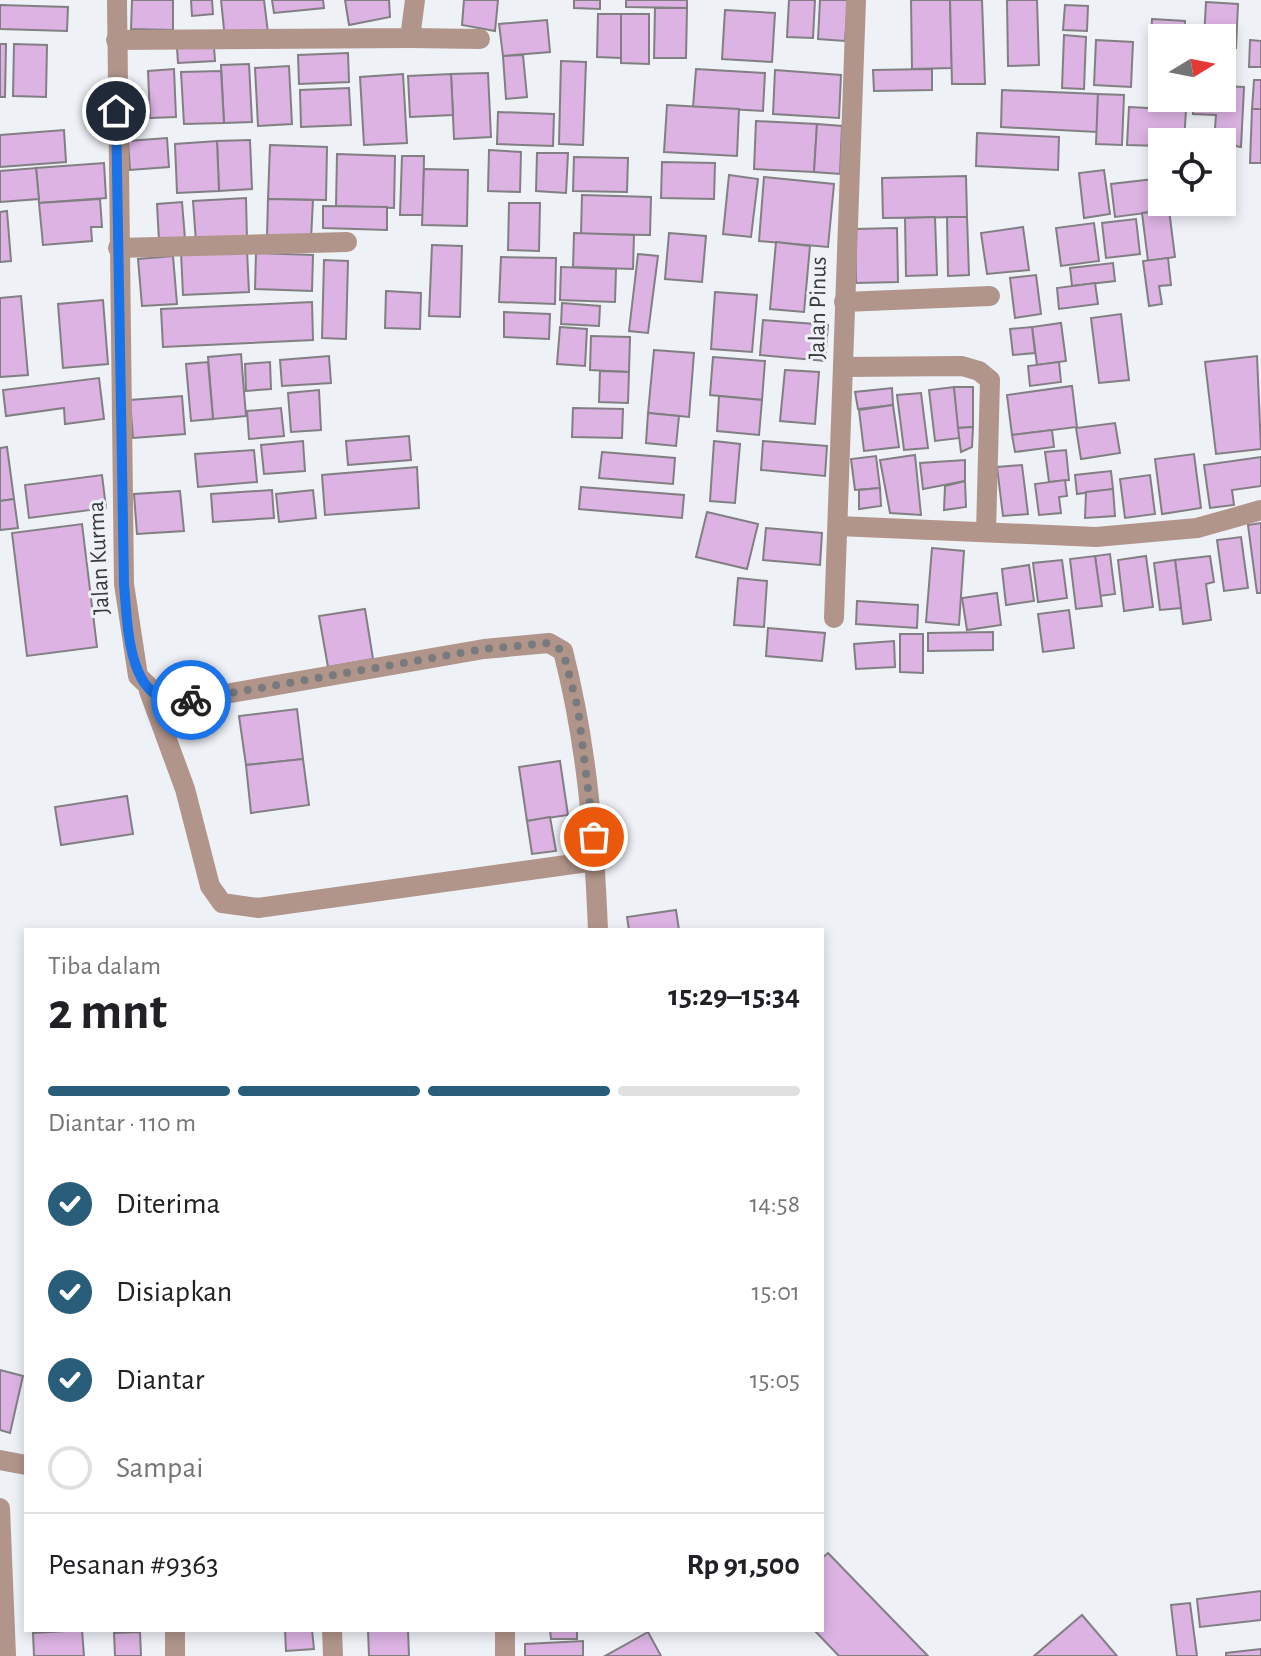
<!DOCTYPE html>
<html lang="id">
<meta charset="utf-8">
<style>
:root{--surface:#fff;--page:#f2f2f2;--text:#202124;--muted:#757577;--line:#e0e0e0;--accent:#285e79}
body{margin:0;font-family:"Alegreya Sans",sans-serif;background:var(--page);color:var(--text);height:100vh;display:flex;flex-direction:column;font-size:30px;white-space:nowrap}
*{box-sizing:border-box;margin:0}
p{font-size:26px;color:var(--muted)}
.icon{flex:none;width:44px;height:44px;fill:none;stroke:currentColor;stroke-width:2;stroke-linecap:round;stroke-linejoin:round}
.map{position:relative;flex:1;overflow:hidden}
.panel{position:absolute;left:24px;top:928px;width:800px;height:704px;display:flex;flex-direction:column;background:var(--surface);border-radius:0px;box-shadow:0 4px 12px #0003}
.panel>*{flex:none}
.needle{width:52px;rotate:80deg}
.buttons{position:absolute;left:1148px;top:24px;display:grid;gap:16px}
.buttons a{display:grid;place-items:center;width:88px;height:88px;border-radius:0px;background:var(--surface);box-shadow:0 4px 12px #0003;font-size:40px}
.pin{position:absolute;display:grid;place-items:center;width:68px;height:68px;color:#fff;margin:-34px;border:4px solid #fff;border-radius:50%;box-shadow:0 2px 8px #0007}
.courier{position:absolute;display:grid;place-items:center;width:80px;height:80px;margin:-40px;border:6px solid #1a73e8;border-radius:50%;background:#fff;color:#222;box-shadow:0 2px 10px #0007}
.summary em{font-style:normal;font-weight:700}
.summary div{display:flex;flex-direction:column-reverse}
.summary{display:flex;align-items:center;justify-content:space-between;height:136px;padding:0 24px}
h1{font-size:52px;font-weight:700;line-height:60px}
.bar{display:grid;grid-template-columns:repeat(4,1fr);gap:12px 8px;align-content:center;height:96px;padding:0 24px}
.bar i{height:10px;border-radius:6px;background:var(--line)}
.bar .active{background:var(--accent)}
.bar p{grid-column:span 4}
.line{display:flex;align-items:center;gap:20px;padding:0 24px;border-top:2px solid var(--line)}
.line div{flex:1}
ol{padding:0 24px;list-style:none}
li{display:flex;align-items:center;gap:24px;height:88px}
li p{margin-inline-start:auto}
li .icon{padding:8px;border-radius:50%;background:var(--accent);color:#fff;stroke-width:4}
li:last-child{color:var(--muted)}
li i{width:44px;height:44px;border:4px solid var(--line);border-radius:50%}
.map>svg:first-child{display:block}
.building{fill:#dcb3e3;stroke:#827f83;stroke-width:2}
.lines{fill:none;stroke-linecap:round;stroke-linejoin:round}
.minor{stroke:#b1958b;stroke-width:20}
.done{stroke:#787a7d;stroke-width:8;stroke-dasharray:0 14.4}
.route{stroke:#1a73e8;stroke-width:10}
.labels{text-anchor:middle;dominant-baseline:central;stroke-width:6;stroke-linejoin:round;paint-order:stroke}
.street-label{font-size:24px;fill:#393a3c;stroke:#eef1f6}
</style>
<div class="map">
<svg width="1261" height="1656" viewBox="0 0 1261 1656">
<rect width="100%" height="100%" fill="#eef1f6"/>
<g class="building">
<polygon points="132,0 173,0 173,30 131,29"/>
<polygon points="191,0 212,0 213,14 192,16"/>
<polygon points="221,0 264,0 268,33 225,39"/>
<polygon points="272,0 323,0 324,8 274,13"/>
<polygon points="345,0 389,0 390,17 349,25"/>
<polygon points="464,0 498,0 495,31 462,25"/>
<polygon points="574,0 600,0 600,9 574,8"/>
<polygon points="626,0 687,0 687,8 626,7"/>
<polygon points="789,0 815,0 813,38 787,37"/>
<polygon points="820,0 848,0 845,41 818,39"/>
<polygon points="911,0 950,0 952,68 912,69"/>
<polygon points="950,0 982,0 985,84 952,84"/>
<polygon points="1007,0 1037,0 1039,65 1008,66"/>
<polygon points="1206,2 1238,4 1236,48 1222,47 1222,38 1204,38"/>
<polygon points="0,5 68,7 67,31 0,29"/>
<polygon points="1065,5 1088,6 1087,31 1063,30"/>
<polygon points="655,8 687,8 686,58 654,58"/>
<polygon points="725,10 775,13 772,62 722,59"/>
<polygon points="598,14 621,14 621,58 597,57"/>
<polygon points="621,14 649,14 649,64 621,63"/>
<polygon points="1152,19 1185,21 1184,38 1162,38 1162,80 1149,80"/>
<polygon points="547,20 550,52 503,56 499,24"/>
<polygon points="1064,35 1086,37 1084,89 1062,88"/>
<polygon points="1096,40 1133,42 1131,87 1094,85"/>
<polygon points="1250,40 1261,41 1261,67 1249,67"/>
<polygon points="0,44 6,44 5,97 0,97"/>
<polygon points="14,44 47,45 46,97 13,96"/>
<polygon points="214,47 215,61 178,63 177,48"/>
<polygon points="348,53 349,82 299,84 298,55"/>
<polygon points="523,55 527,97 506,99 503,56"/>
<polygon points="561,61 586,62 583,145 559,144"/>
<polygon points="249,64 252,122 224,123 221,65"/>
<polygon points="289,66 292,124 258,126 255,68"/>
<polygon points="174,69 176,117 150,118 148,71"/>
<polygon points="696,69 765,73 763,111 693,107"/>
<polygon points="932,69 932,90 874,91 873,70"/>
<polygon points="775,70 841,75 839,118 773,114"/>
<polygon points="221,71 224,123 184,124 181,72"/>
<polygon points="488,73 491,137 454,139 451,74"/>
<polygon points="403,74 407,143 364,145 360,77"/>
<polygon points="451,74 453,115 410,117 408,76"/>
<polygon points="1254,80 1261,80 1261,109 1252,109"/>
<polygon points="1222,86 1244,87 1241,147 1214,142 1216,115 1193,114 1194,98 1222,98"/>
<polygon points="349,88 351,125 301,127 300,90"/>
<polygon points="1002,90 1098,94 1097,132 1001,127"/>
<polygon points="1098,94 1124,95 1122,145 1096,144"/>
<polygon points="667,105 739,109 737,156 664,152"/>
<polygon points="1129,107 1186,110 1184,142 1162,142 1162,146 1127,145"/>
<polygon points="1252,109 1261,109 1261,163 1250,163"/>
<polygon points="498,112 554,114 553,146 497,144"/>
<polygon points="756,121 817,124 814,172 754,169"/>
<polygon points="817,124 842,126 840,174 814,172"/>
<polygon points="64,130 66,162 0,167 0,135"/>
<polygon points="977,133 1059,137 1058,170 976,166"/>
<polygon points="167,138 169,167 130,170 128,141"/>
<polygon points="250,140 252,189 219,191 217,141"/>
<polygon points="217,141 219,191 177,193 175,144"/>
<polygon points="270,145 327,147 326,200 268,199"/>
<polygon points="1152,146 1162,146 1162,165 1150,164"/>
<polygon points="489,150 521,152 520,192 488,191"/>
<polygon points="537,153 568,153 566,193 536,191"/>
<polygon points="337,154 395,156 394,208 336,206"/>
<polygon points="402,156 424,156 423,215 400,215"/>
<polygon points="574,157 628,158 627,192 573,191"/>
<polygon points="662,162 715,163 714,199 661,198"/>
<polygon points="104,163 106,198 39,203 36,168"/>
<polygon points="36,168 39,199 0,202 0,171"/>
<polygon points="424,169 468,170 467,226 422,225"/>
<polygon points="1104,170 1110,214 1084,218 1079,173"/>
<polygon points="729,175 758,179 751,237 723,234"/>
<polygon points="966,176 967,217 883,218 882,178"/>
<polygon points="764,177 834,184 828,247 759,241"/>
<polygon points="1162,178 1162,202 1168,202 1169,210 1115,217 1111,184"/>
<polygon points="582,195 651,197 650,235 581,234"/>
<polygon points="246,198 247,240 196,242 193,201"/>
<polygon points="100,199 102,227 91,227 92,241 43,245 39,203"/>
<polygon points="268,199 313,200 311,239 267,237"/>
<polygon points="182,202 185,239 159,241 157,204"/>
<polygon points="509,203 540,203 539,251 508,250"/>
<polygon points="323,206 387,207 387,230 323,228"/>
<polygon points="1169,210 1175,257 1148,261 1142,213"/>
<polygon points="7,211 11,261 0,262 0,212"/>
<polygon points="935,217 937,275 906,276 905,218"/>
<polygon points="947,217 967,217 969,275 948,276"/>
<polygon points="1136,219 1140,254 1106,258 1102,223"/>
<polygon points="1094,223 1099,261 1061,266 1056,228"/>
<polygon points="1023,227 1029,270 987,274 981,233"/>
<polygon points="897,228 898,282 856,283 855,229"/>
<polygon points="574,233 634,235 633,269 573,267"/>
<polygon points="669,233 706,236 702,282 665,279"/>
<polygon points="776,242 810,246 804,312 770,309"/>
<polygon points="432,245 462,246 460,317 429,316"/>
<polygon points="247,250 249,292 183,295 181,252"/>
<polygon points="256,253 313,255 312,291 255,289"/>
<polygon points="638,254 658,256 648,333 629,331"/>
<polygon points="173,256 177,304 142,306 138,259"/>
<polygon points="501,257 556,258 555,304 499,302"/>
<polygon points="1168,258 1171,285 1159,286 1162,304 1149,306 1143,261"/>
<polygon points="324,260 348,261 346,339 322,338"/>
<polygon points="1113,263 1115,281 1072,286 1070,268"/>
<polygon points="561,267 616,269 615,302 560,300"/>
<polygon points="1036,275 1041,314 1015,318 1010,278"/>
<polygon points="1095,283 1098,304 1059,309 1057,288"/>
<polygon points="386,291 421,293 420,329 385,328"/>
<polygon points="715,292 757,295 752,352 711,349"/>
<polygon points="21,296 28,375 0,377 0,298"/>
<polygon points="103,300 108,364 63,368 58,304"/>
<polygon points="312,302 313,340 163,347 161,309"/>
<polygon points="562,303 600,306 599,326 561,324"/>
<polygon points="504,312 550,314 549,339 504,337"/>
<polygon points="1121,314 1129,380 1099,383 1091,318"/>
<polygon points="763,320 828,325 825,361 760,355"/>
<polygon points="1061,323 1066,361 1037,365 1032,327"/>
<polygon points="560,327 587,329 585,366 557,364"/>
<polygon points="1032,327 1035,353 1013,355 1010,329"/>
<polygon points="591,336 630,337 629,372 590,370"/>
<polygon points="654,350 694,353 689,417 648,413"/>
<polygon points="241,354 246,416 213,419 208,357"/>
<polygon points="329,356 331,383 282,386 280,360"/>
<polygon points="1257,356 1261,449 1216,454 1205,362"/>
<polygon points="713,357 765,361 762,400 710,395"/>
<polygon points="208,362 213,419 191,421 186,364"/>
<polygon points="270,362 271,389 246,391 245,364"/>
<polygon points="1059,362 1061,382 1030,386 1028,366"/>
<polygon points="785,370 819,372 815,424 780,421"/>
<polygon points="600,371 629,372 628,403 599,402"/>
<polygon points="99,378 104,419 65,424 64,408 6,416 3,390"/>
<polygon points="1072,386 1077,427 1012,435 1007,395"/>
<polygon points="954,387 960,438 935,441 929,390"/>
<polygon points="954,387 973,387 973,427 958,428"/>
<polygon points="892,388 893,405 858,409 855,392"/>
<polygon points="319,390 321,430 291,432 288,393"/>
<polygon points="921,393 928,448 904,450 897,395"/>
<polygon points="182,396 185,434 133,438 130,400"/>
<polygon points="719,396 762,400 759,435 717,431"/>
<polygon points="893,405 899,447 864,451 859,410"/>
<polygon points="281,408 284,436 249,439 247,411"/>
<polygon points="573,408 623,409 622,438 572,437"/>
<polygon points="648,413 679,416 676,446 646,443"/>
<polygon points="1115,423 1120,453 1081,459 1076,428"/>
<polygon points="973,427 972,447 961,452 958,428"/>
<polygon points="1052,430 1054,447 1015,452 1012,435"/>
<polygon points="409,436 411,460 348,465 346,441"/>
<polygon points="303,441 305,471 264,474 261,445"/>
<polygon points="714,441 740,444 735,503 710,501"/>
<polygon points="763,441 827,446 825,476 761,470"/>
<polygon points="7,447 14,499 0,501 0,448"/>
<polygon points="254,450 257,482 198,487 195,454"/>
<polygon points="1066,450 1069,480 1049,482 1045,452"/>
<polygon points="602,452 675,458 673,484 599,478"/>
<polygon points="1194,454 1201,508 1162,514 1155,459"/>
<polygon points="915,455 921,515 890,513 880,460"/>
<polygon points="876,456 880,488 855,490 851,459"/>
<polygon points="1261,457 1261,486 1232,490 1234,505 1210,508 1204,465"/>
<polygon points="965,460 965,481 923,489 920,463"/>
<polygon points="1022,465 1028,514 1003,516 997,467"/>
<polygon points="417,467 419,508 325,515 322,475"/>
<polygon points="1111,471 1113,489 1077,494 1075,475"/>
<polygon points="102,475 106,508 29,518 25,485"/>
<polygon points="1150,475 1155,514 1125,518 1120,479"/>
<polygon points="1065,480 1067,496 1059,497 1061,513 1039,515 1035,484"/>
<polygon points="965,481 966,507 944,510 945,486"/>
<polygon points="581,487 684,495 682,518 579,509"/>
<polygon points="880,488 881,506 859,509 859,490"/>
<polygon points="1113,489 1115,516 1085,518 1086,492"/>
<polygon points="272,490 274,518 213,522 211,494"/>
<polygon points="313,490 316,518 279,522 276,494"/>
<polygon points="180,491 184,531 137,534 134,494"/>
<polygon points="14,499 18,528 0,530 0,501"/>
<polygon points="707,512 758,524 747,569 696,557"/>
<polygon points="1261,523 1261,593 1257,593 1248,525"/>
<polygon points="82,524 97,647 27,656 12,533"/>
<polygon points="766,528 822,533 820,565 763,560"/>
<polygon points="1241,537 1248,588 1224,591 1217,540"/>
<polygon points="932,548 964,551 959,625 926,622"/>
<polygon points="1110,554 1115,594 1100,596 1095,556"/>
<polygon points="1095,556 1102,606 1076,609 1070,559"/>
<polygon points="1146,556 1153,607 1124,611 1118,560"/>
<polygon points="1210,556 1214,582 1206,584 1211,620 1183,624 1175,560"/>
<polygon points="1062,560 1067,598 1038,602 1033,563"/>
<polygon points="1175,560 1181,608 1160,610 1154,563"/>
<polygon points="1029,565 1034,601 1006,605 1002,569"/>
<polygon points="738,578 767,581 764,627 734,625"/>
<polygon points="997,593 1001,625 967,630 962,598"/>
<polygon points="857,601 918,605 917,628 856,624"/>
<polygon points="365,609 373,659 328,667 319,616"/>
<polygon points="1069,610 1074,648 1043,652 1038,614"/>
<polygon points="768,628 825,633 822,661 766,656"/>
<polygon points="993,632 993,650 928,651 928,633"/>
<polygon points="900,634 923,634 923,673 900,672"/>
<polygon points="894,641 895,667 856,669 854,644"/>
<polygon points="297,709 303,759 246,765 239,716"/>
<polygon points="303,759 309,805 251,813 246,765"/>
<polygon points="560,761 568,815 527,821 519,767"/>
<polygon points="127,796 133,834 61,845 55,807"/>
<polygon points="550,817 556,851 532,854 527,821"/>
<polygon points="676,910 679,930 629,930 627,917"/>
<polygon points="0,1370 23,1376 10,1433 0,1430"/>
<polygon points="828,1553 928,1656 839,1656 814,1630 822,1630 822,1558"/>
<polygon points="1261,1591 1261,1620 1200,1627 1197,1599"/>
<polygon points="1190,1603 1197,1656 1177,1656 1171,1605"/>
<polygon points="1082,1615 1117,1656 1034,1656"/>
<polygon points="82,1630 84,1656 34,1656 33,1633"/>
<polygon points="285,1630 312,1630 314,1649 286,1651"/>
<polygon points="368,1630 408,1630 409,1656 369,1656"/>
<polygon points="550,1630 577,1630 577,1639 551,1639"/>
<polygon points="140,1632 141,1656 115,1656 114,1633"/>
<polygon points="648,1632 661,1656 605,1656"/>
<polygon points="583,1641 583,1656 525,1656 525,1644"/>
<polygon points="1261,1649 1261,1656 1226,1656 1226,1653"/>
</g>
<g class="lines">
<g class="minor">
<path d="M117,0L124,584L138,676L163,700L185,701L484,649L549,643L563,651C587,745 594,833 598,930"/>
<polyline points="410,38 480,39"/>
<polyline points="116,40 410,38 415,0"/>
<polyline points="118,248 347,242"/>
<polyline points="844,302 990,296"/>
<polyline points="843,367 962,366 979,371 990,380 986,532"/>
<polyline points="838,526 1096,537 1197,528 1261,510"/>
<polyline points="834,618 856,0"/>
<polyline points="149,691 185,789 210,886 222,903 258,908 595,861"/>
<polyline points="0,1460 26,1465"/>
<polyline points="0,1508 6,1656"/>
<polyline points="175,1630 175,1656"/>
<polyline points="332,1630 333,1656"/>
<polyline points="505,1656 505,1630"/>
</g>
</g>
<g class="lines">
<polyline class="done" points="191,700 484,649 549,643 563,651 578,709 594,837"/>
<path class="route" d="M116,111L124,584C128,627 127,713 191,700"/>
</g>
<g class="labels">
<g class="street-label">
<text transform="translate(818 308) rotate(-89)">Jalan Pinus</text>
<text transform="translate(99 558) rotate(-93)">Jalan Kurma</text>
</g>
</g>
</svg>
<div class="buttons">
<a><svg class="needle" viewBox="-14 -14 28 28"><path d="M0-13l5 13h-10z" fill="#e53935"/><path d="M0 13l5-13h-10z" fill="#757577"/></svg></a>
<a><svg class="icon" aria-label="locate" viewBox="0 0 24 24"><circle cx="12" cy="12" r="6"/><path d="M12 2v4M12 18v4M2 12h4M18 12h4"/></svg></a>
</div>
<div class="pin" style="left:594px;top:837px;background:#ea580c"><svg class="icon" aria-label="bag" viewBox="0 0 24 24"><path d="M5 8h14l-1 12H6zM9 8a3 3 0 0 1 6 0"/></svg></div>
<div class="pin" style="left:116px;top:111px;background:#1f2937"><svg class="icon" aria-label="home" viewBox="0 0 24 24"><path d="M3 11l9-7 9 7M6 9v11h12V9"/></svg></div>
<div class="courier" style="left:191px;top:700px"><svg class="icon" aria-label="bike" viewBox="0 0 24 24"><circle cx="6" cy="16" r="4"/><circle cx="18" cy="16" r="4"/><path d="M6 16l4-8h5l3 8M10 8l3 8H6M13 5h3"/></svg></div>
<section class="panel">
<div class="summary"><div><h1>2 mnt</h1><p>Tiba dalam</p></div><em>15:29–15:34</em></div>
<div class="bar"><i class="active"></i><i class="active"></i><i class="active"></i><i></i><p>Diantar · 110 m</p></div>
<ol>
<li><svg class="icon" aria-label="check" viewBox="0 0 24 24"><path d="M5 12l5 5 9-10"/></svg>Diterima<p>14:58</p></li>
<li><svg class="icon" aria-label="check" viewBox="0 0 24 24"><path d="M5 12l5 5 9-10"/></svg>Disiapkan<p>15:01</p></li>
<li><svg class="icon" aria-label="check" viewBox="0 0 24 24"><path d="M5 12l5 5 9-10"/></svg>Diantar<p>15:05</p></li>
<li><i></i>Sampai</li>
</ol>
<div class="line" style="height:104px"><div>Pesanan #9363</div><b>Rp 91,500</b></div>
</section>
</div>
